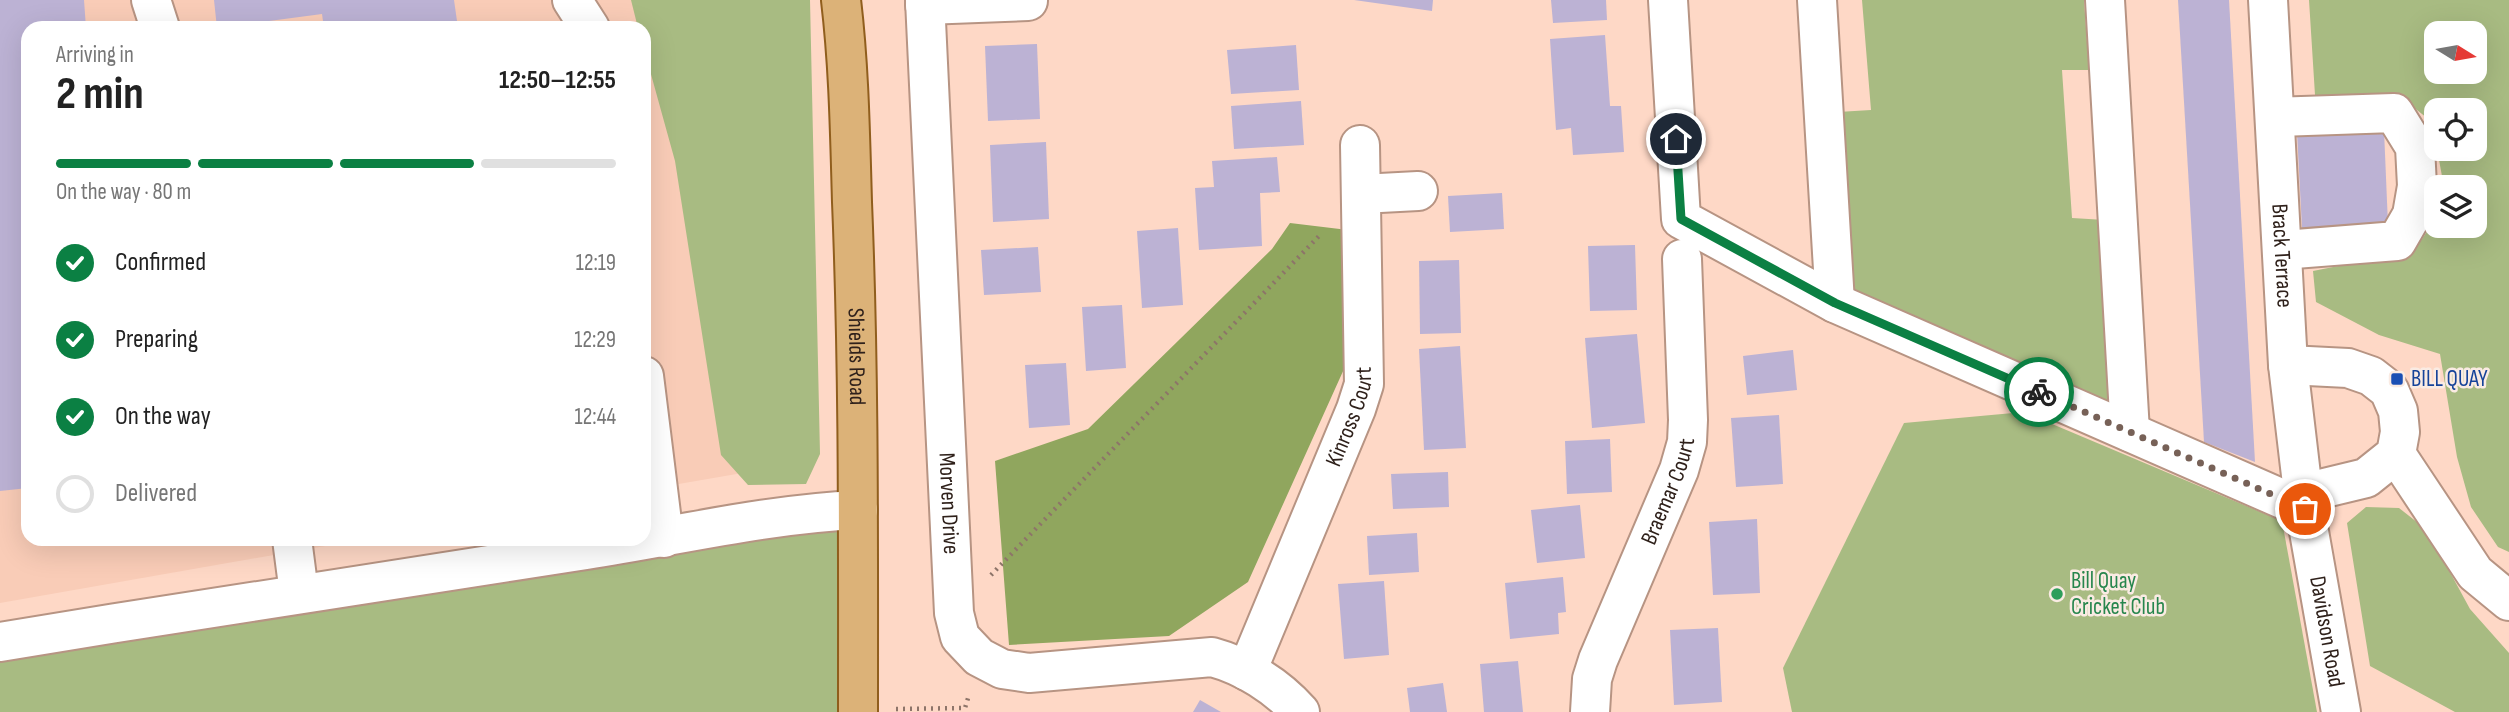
<!DOCTYPE html>
<meta charset="utf-8">
<style>
:root{--surface:#fff;--page:#f6f6f6;--text:#222;--muted:#767676;--line:#e0e0e0;--accent:#0b8043}
body{margin:0;font-family:"Sofia Sans Condensed",sans-serif;background:var(--page);color:var(--text);height:100vh;display:flex;flex-direction:column;font-size:26px;white-space:nowrap}
*{box-sizing:border-box;margin:0}
p{font-size:23px;color:var(--muted)}
.icon{flex:none;width:38px;height:38px;fill:none;stroke:currentColor;stroke-width:2;stroke-linecap:round;stroke-linejoin:round}
.map{position:relative;flex:1;overflow:hidden}
.details{position:absolute;left:21px;top:21px;width:630px;height:525px;display:flex;flex-direction:column;background:var(--surface);border-radius:21px;box-shadow:0 7px 28px #0002}
.details>*{flex:none}
.needle{width:46px;rotate:101deg}
.buttons{position:absolute;left:2424px;top:21px;display:grid;gap:14px}
.buttons a{display:grid;place-items:center;width:63px;height:63px;border-radius:14px;background:var(--surface);box-shadow:0 7px 28px #0002;font-size:35px}
.pin{position:absolute;display:grid;place-items:center;width:60px;height:60px;color:#fff;margin:-30px;border:4px solid #fff;border-radius:50%;box-shadow:0 2px 7px #0007}
.courier{position:absolute;display:grid;place-items:center;width:70px;height:70px;margin:-35px;border:5px solid #0b8043;border-radius:50%;background:#fff;color:#222;box-shadow:0 2px 9px #0007}
.overview em{font-style:normal;font-weight:700}
.overview div{display:flex;flex-direction:column-reverse}
.overview{display:flex;align-items:center;justify-content:space-between;height:119px;padding:0 35px}
h1{font-size:46px;font-weight:700;line-height:52px}
.bar{display:grid;grid-template-columns:repeat(4,1fr);gap:10px 7px;align-content:center;height:84px;padding:0 35px}
.bar i{height:9px;border-radius:5px;background:var(--line)}
.bar .current{background:var(--accent)}
.bar p{grid-column:span 4}
ol{padding:0 35px;list-style:none}
li{display:flex;align-items:center;gap:21px;height:77px}
li p{margin-inline-start:auto}
li .icon{padding:7px;border-radius:50%;background:var(--accent);color:#fff;stroke-width:4}
li:last-child{color:var(--muted)}
li i{width:38px;height:38px;border:4px solid var(--line);border-radius:50%}
.map>svg:first-child{display:block}
.built{fill:#f9ccb7}
.green{fill:#a8bb82;fill-rule:evenodd}
.forest{fill:#90a65e}
.building{fill:#bcb2d4}
.lines{fill:none;stroke-linecap:round;stroke-linejoin:round}
.minor-casing{stroke:#b79483;stroke-width:42}
.major-casing{stroke:#905e1d;stroke-width:42}
.path{stroke:#8d7469;stroke-width:4.5;stroke-dasharray:2 5;stroke-linecap:butt}
.minor{stroke:#fff;stroke-width:38}
.major{stroke:#dcb278;stroke-width:38}
.done{stroke:#776157;stroke-width:7;stroke-dasharray:0 12.6}
.route{stroke:#0b8043;stroke-width:9}
.transit-dot{fill:#1a4fb4;stroke:#faebe3;stroke-width:2.5}
.leisure-dot{fill:#2e9e5b;stroke:#faebe3;stroke-width:2.5}
.labels{text-anchor:middle;dominant-baseline:central;stroke-width:5;stroke-linejoin:round;paint-order:stroke}
.street-label{font-size:23px;fill:#2f211b;stroke:#faebe3}
.transit-label{font-size:23px;fill:#164399;stroke:#faebe3;text-anchor:start}
.leisure-label{font-size:23px;fill:#27864d;stroke:#faebe3;text-anchor:start}
</style>
<div class="map">
<svg width="2509" height="712" viewBox="0 0 2509 712">
<rect width="100%" height="100%" fill="#fed8c6"/>
<polygon class="built" points="0,0 752,0 788,465 644,490 644,28 28,28 28,539 365,539 0,603"/>
<g class="green">
<polygon points="631,0 810,0 820,454 806,484 748,485 721,455 675,161 644,49 644,28 638,28"/>
<polygon points="1862,0 2084,0 2089,70 2062,70 2072,218 2105,220 2113,406 1846,293 1838,112 1871,110"/>
<path d="M2309,0H2509V552L2498,547L2471,507L2457,457L2440,354L2379,335L2316,302L2313,271L2414,251L2436,218V226H2474V187H2444L2437,149H2474V110H2436V143L2432,122L2402,98L2315,95ZM2436,33H2474V72H2436Z"/>
<polygon points="2024,412 2282,521 2317,712 1792,712 1783,668 1904,423"/>
<polygon points="2366,507 2399,508 2427,530 2470,609 2509,653 2509,712 2455,712 2370,666 2347,523"/>
<polygon points="848,519 849,712 0,712 0,662 666,547"/>
</g>
<polygon class="forest" points="1290,223 1348,230 1344,369 1248,582 1169,636 1009,645 995,461 1088,429 1272,249"/>
<g class="building">
<polygon points="0,0 84,0 86,28 28,28 28,488 0,491"/>
<polygon points="214,0 454,0 458,28 324,28 322,14 217,28"/>
<polygon points="1354,0 1433,0 1432,11"/>
<polygon points="1551,0 1606,0 1607,20 1553,23"/>
<polygon points="2178,0 2229,0 2255,462 2204,442"/>
<polygon points="1605,35 1610,106 1621,106 1624,152 1573,155 1571,128 1556,130 1550,39"/>
<polygon points="1037,44 1040,119 988,121 985,46"/>
<polygon points="1296,45 1299,90 1231,94 1227,50"/>
<polygon points="1301,101 1304,145 1234,149 1231,106"/>
<polygon points="2384,130 2388,225 2302,228 2297,133"/>
<polygon points="1046,142 1049,219 993,222 990,145"/>
<polygon points="1277,157 1280,192 1260,193 1262,246 1199,250 1195,188 1214,187 1212,161"/>
<polygon points="1502,193 1504,229 1450,232 1448,196"/>
<polygon points="1178,228 1183,305 1142,308 1137,231"/>
<polygon points="1635,245 1637,310 1590,311 1588,246"/>
<polygon points="1038,247 1041,292 984,295 981,250"/>
<polygon points="1459,260 1461,333 1420,334 1419,261"/>
<polygon points="1122,305 1126,368 1086,371 1082,307"/>
<polygon points="1637,334 1645,423 1592,428 1585,338"/>
<polygon points="1460,346 1466,448 1424,450 1419,349"/>
<polygon points="1793,350 1797,390 1747,395 1743,356"/>
<polygon points="1066,363 1070,425 1029,428 1025,365"/>
<polygon points="1779,415 1783,484 1736,487 1731,418"/>
<polygon points="1610,439 1612,492 1567,494 1565,441"/>
<polygon points="1448,472 1449,507 1393,509 1391,474"/>
<polygon points="1580,505 1585,558 1537,563 1531,510"/>
<polygon points="1757,519 1760,593 1713,595 1709,522"/>
<polygon points="1417,533 1419,572 1369,575 1367,536"/>
<polygon points="1563,577 1566,612 1558,613 1559,634 1510,639 1505,583"/>
<polygon points="1384,581 1389,655 1344,659 1338,584"/>
<polygon points="1718,628 1722,702 1674,705 1670,630"/>
<polygon points="1518,661 1523,712 1484,712 1480,664"/>
<polygon points="1443,683 1447,712 1410,712 1407,688"/>
<polygon points="1200,700 1221,712 1193,712"/>
</g>
<g class="lines">
<g class="minor-casing">
<g id="minor">
<polyline points="151,0 160,28"/>
<polyline points="572,0 590,28"/>
<path id="s1" d="M925,0L954,613L960,637L979,657L1002,669L1029,673L1212,657C1245,666 1277,686 1300,712"/>
<polyline points="1668,0 1681,219 1835,303 2305,509"/>
<polyline points="1817,0 1835,303"/>
<polyline points="2105,0 2130,432"/>
<path id="s2" d="M2268,0L2288,365L2305,509L2341,712"/>
<polyline points="925,5 1028,1"/>
<polyline points="2275,117 2394,113 2415,147 2417,186 2412,215 2397,241 2282,250"/>
<polyline points="1361,194 1418,191"/>
<polyline points="2288,365 2348,368 2371,376 2389,390 2398,411 2400,432 2396,454 2366,478 2304,493"/>
<polyline points="644,376 664,538"/>
<polyline points="2396,454 2475,573 2509,601"/>
<polyline points="292,539 299,593"/>
<path d="M0,642C195,610 390,579 586,550C676,536 767,514 858,510"/>
<path id="s3" d="M1247,671L1356,409L1364,384L1360,145"/>
<path id="s4" d="M1590,712L1592,679L1598,660L1679,470L1687,442L1688,420L1682,259"/>
</g>
</g>
<g class="major-casing">
<g id="major">
<path id="s5" d="M841,0C849,67 850,134 852,202C859,372 858,542 858,712"/>
</g>
</g>
<g class="path">
<polyline points="991,575 1321,234"/>
<polyline points="896,709 965,708 969,695"/>
</g>
<use href="#minor" class="minor"/>
<use href="#major" class="major"/>
</g>
<g class="lines">
<polyline class="done" points="2039,392 2305,509"/>
<polyline class="route" points="1676,139 1681,219 1835,303 2039,392"/>
</g>
<rect class="transit-dot" x="2390" y="372" width="14" height="14" rx="3.5"/>
<circle class="leisure-dot" cx="2057" cy="594" r="7"/>
<g class="labels">
<g class="street-label">
<text stroke="none"><textPath href="#s2" startOffset="256">Brack Terrace</textPath></text>
<text stroke="none"><textPath href="#s5" startOffset="357">Shields Road</textPath></text>
<text stroke="none"><textPath href="#s3" startOffset="275">Kinross Court</textPath></text>
<text stroke="none"><textPath href="#s4" startOffset="236">Braemar Court</textPath></text>
<text stroke="none"><textPath href="#s1" startOffset="504">Morven Drive</textPath></text>
<text stroke="none"><textPath href="#s2" startOffset="635">Davidson Road</textPath></text>
</g>
<g class="transit-label">
<text x="2411" y="379">BILL QUAY</text>
</g>
<g class="leisure-label">
<text x="2071" y="581">Bill Quay<tspan x="2071" dy="26">Cricket Club</tspan></text>
</g>
</g>
</svg>
<div class="buttons">
<a><svg class="needle" viewBox="-14 -14 28 28"><path d="M0-13l5 13h-10z" fill="#e53935"/><path d="M0 13l5-13h-10z" fill="#767676"/></svg></a>
<a><svg class="icon" aria-label="locate" viewBox="0 0 24 24"><circle cx="12" cy="12" r="6"/><path d="M12 2v4M12 18v4M2 12h4M18 12h4"/></svg></a>
<a><svg class="icon" aria-label="layers" viewBox="0 0 24 24"><path d="M12 4l9 5-9 5-9-5zM3 14l9 5 9-5"/></svg></a>
</div>
<div class="pin" style="left:2305px;top:509px;background:#ea580c"><svg class="icon" aria-label="bag" viewBox="0 0 24 24"><path d="M5 8h14l-1 12H6zM9 8a3 3 0 0 1 6 0"/></svg></div>
<div class="pin" style="left:1676px;top:139px;background:#1f2937"><svg class="icon" aria-label="home" viewBox="0 0 24 24"><path d="M3 11l9-7 9 7M6 9v11h12V9"/></svg></div>
<div class="courier" style="left:2039px;top:392px"><svg class="icon" aria-label="bike" viewBox="0 0 24 24"><circle cx="6" cy="16" r="4"/><circle cx="18" cy="16" r="4"/><path d="M6 16l4-8h5l3 8M10 8l3 8H6M13 5h3"/></svg></div>
<section class="details">
<div class="overview"><div><h1>2 min</h1><p>Arriving in</p></div><em>12:50–12:55</em></div>
<div class="bar"><i class="current"></i><i class="current"></i><i class="current"></i><i></i><p>On the way · 80 m</p></div>
<ol>
<li><svg class="icon" aria-label="check" viewBox="0 0 24 24"><path d="M5 12l5 5 9-10"/></svg>Confirmed<p>12:19</p></li>
<li><svg class="icon" aria-label="check" viewBox="0 0 24 24"><path d="M5 12l5 5 9-10"/></svg>Preparing<p>12:29</p></li>
<li><svg class="icon" aria-label="check" viewBox="0 0 24 24"><path d="M5 12l5 5 9-10"/></svg>On the way<p>12:44</p></li>
<li><i></i>Delivered</li>
</ol>
</section>
</div>
